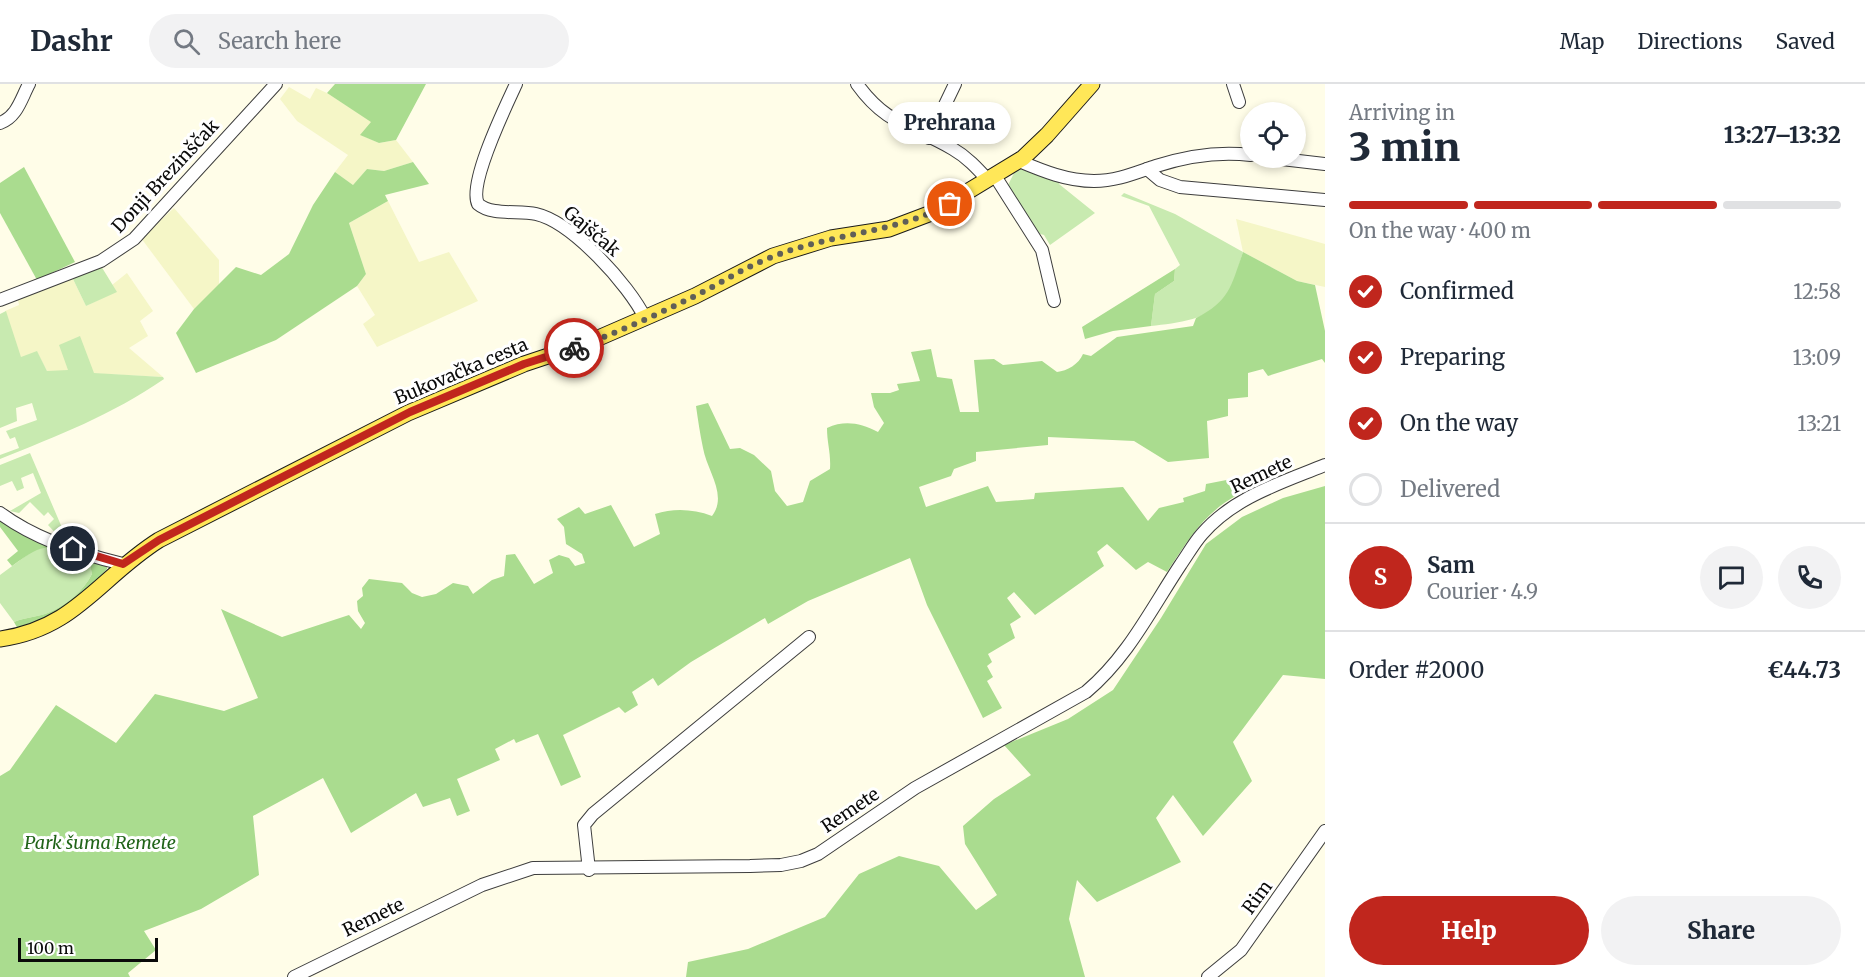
<!DOCTYPE html>
<meta charset="utf-8">
<style>
:root{--surface:#fff;--page:#f2f2f3;--text:#1f2937;--muted:#747a83;--line:#e0e1e3;--accent:#c0261d}
body{margin:0;font-family:Merriweather,serif;background:var(--page);color:var(--text);height:100vh;display:flex;flex-direction:column;font-size:22px;white-space:nowrap}
*{box-sizing:border-box;margin:0}
p{font-size:20px;color:var(--muted)}
.icon{flex:none;width:33px;height:33px;fill:none;stroke:currentColor;stroke-width:2;stroke-linecap:round;stroke-linejoin:round}
.map{position:relative;flex:1;overflow:hidden}
.sheet{display:flex;flex-direction:column;background:var(--surface);width:540px}
.sheet>*{flex:none}
.controls{position:absolute;left:1240px;top:18px;display:grid;gap:12px}
.controls a{display:grid;place-items:center;width:66px;height:66px;border-radius:50%;background:var(--surface);box-shadow:0 3px 9px #0003;font-size:30px}
.scale{position:absolute;left:18px;bottom:15px;width:140px;box-sizing:border-box;padding-left:6px;border:3px solid #0a0a0a;border-top:0;font-size:16px;line-height:21px;white-space:nowrap;color:#0a0a0a;-webkit-text-stroke:4px #fff;paint-order:stroke}
.pin{position:absolute;display:grid;place-items:center;width:51px;height:51px;color:#fff;margin:-26px;border:3px solid #fff;border-radius:50%;box-shadow:0 2px 6px #0007}
.courier{position:absolute;display:grid;place-items:center;width:60px;height:60px;margin:-30px;border:4px solid #c0261d;border-radius:50%;background:#fff;color:#222;box-shadow:0 2px 8px #0007}
.bubble{position:absolute;height:42px;border-radius:21px;background:var(--surface);box-shadow:0 3px 9px #0003;font-size:20px;font-weight:800;line-height:42px;text-align:center}
.overview em{font-style:normal;font-weight:800}
.overview div{display:flex;flex-direction:column-reverse}
.overview{display:flex;align-items:center;justify-content:space-between;height:102px;padding:0 24px}
h1{font-size:39px;font-weight:800;line-height:45px}
.bar{display:grid;grid-template-columns:repeat(4,1fr);gap:9px 6px;align-content:center;height:72px;padding:0 24px}
.bar i{height:8px;border-radius:4px;background:var(--line)}
.bar .selected{background:var(--accent)}
.bar p{grid-column:span 4}
.line{display:flex;align-items:center;gap:15px;padding:0 24px;border-top:2px solid var(--line)}
.line div{flex:1}
.round{display:grid;place-items:center;flex:none;width:63px;height:63px;border-radius:32px;background:var(--page)}
ol{padding:0 24px;list-style:none}
li{display:flex;align-items:center;gap:18px;height:66px}
li p{margin-inline-start:auto}
li .icon{padding:6px;border-radius:50%;background:var(--accent);color:#fff;stroke-width:4}
li:last-child{color:var(--muted)}
li i{width:33px;height:33px;border:3px solid var(--line);border-radius:50%}
.button{display:flex;gap:12px;margin-top:auto;padding:12px 24px}
.button a{flex:1;height:69px;border-radius:36px;background:var(--accent);color:#fff;font-size:24px;font-weight:800;line-height:69px;text-align:center}
.button a+a{background:var(--page);color:var(--text)}
header{display:flex;align-items:center;gap:36px;box-sizing:border-box;height:84px;padding:0 30px;background:var(--surface);border-bottom:2px solid var(--line)}
header strong{font-size:28px}
nav{display:flex;gap:33px;margin-inline-start:auto;font-size:21px}
.search{width:420px;height:54px;background:var(--page);display:flex;align-items:center;gap:15px;box-sizing:border-box;padding:0 21px;border-radius:33px;color:var(--muted);font-size:22px}
main{display:flex;flex:1;min-height:0}
.map>svg:first-child{display:block}
.farmland{fill:#f5f6c7}
.green{fill:#c8eab0}
.forest{fill:#aadc8f}
.lines{fill:none;stroke-linecap:round;stroke-linejoin:round}
.minor-casing{stroke:#3d3d3d;stroke-width:14}
.major-casing{stroke:#1b1b1b;stroke-width:17}
.minor{stroke:#fff;stroke-width:12}
.major{stroke:#ffe758;stroke-width:15}
.done{stroke:#605f58;stroke-width:6;stroke-dasharray:0 10.8}
.route{stroke:#c0261d;stroke-width:8}
.labels{text-anchor:middle;dominant-baseline:central;stroke-width:6;stroke-linejoin:round;paint-order:stroke}
.street-label{font-size:18px;fill:#0a0a0a;stroke:#fff}
.park-label{font-size:18px;font-style:italic;fill:#216419;stroke:#fff}
</style>
<header>
<strong>Dashr</strong>
<div class="search"><svg class="icon" aria-label="search" viewBox="0 0 24 24"><circle cx="10" cy="10" r="6"/><path d="M15 15l6 6"/></svg>Search here</div>
<nav><a>Map</a><a>Directions</a><a>Saved</a></nav>
</header>
<main>
<div class="map">
<svg width="1325" height="893" viewBox="0 0 1325 893">
<rect width="100%" height="100%" fill="#fffde8"/>
<g class="farmland">
<polygon points="289,3 310,15 316,4 327,9 372,38 361,51 379,59 396,56 413,78 384,87 367,85 353,101 335,88 348,71 297,37 280,15"/>
<polygon points="388,117 419,178 449,168 478,217 377,263 363,240 375,231 357,202 366,190 349,139"/>
<polygon points="174,124 219,176 219,202 194,225 141,154"/>
<polygon points="1236,135 1325,160 1325,203 1297,197 1243,168"/>
<polygon points="127,189 153,227 140,237 148,252 129,264 163,293 47,287 37,268 21,274 5,227 19,221 18,216 73,195 86,222 116,207 112,201"/>
</g>
<g class="green">
<polygon points="1026,83 1060,95 1059,100 1095,129 1050,161 1044,151 1037,149 1008,101 1014,89"/>
<path d="M1124,109L1175,130L1243,168C1238,183 1235,199 1226,212C1211,236 1177,239 1151,242L1155,210L1174,197L1175,185L1180,181L1149,122L1121,112Z"/>
<polygon points="101,182 117,208 86,222 73,195 18,216 17,213"/>
<path d="M6,227L21,273L37,267L47,287L68,286L59,261L80,252L94,289L163,293L164,295C112,331 57,352 0,375V371L19,364L15,353L10,355L6,347L37,336L32,319L16,324L17,337L0,344V230Z"/>
<polygon points="30,369 69,460 61,455 48,441 54,435 48,428 44,432 30,418 19,429 10,427 41,409 33,389 21,394 24,404 17,407 12,397 0,402 0,381"/>
<path d="M38,463L52,464L90,481L92,490C84,506 67,521 50,528C39,533 26,533 14,538L0,519V491Z"/>
</g>
<g class="forest">
<polygon points="335,0 426,0 396,56 379,59 360,51 371,38 327,9"/>
<polygon points="413,78 429,100 385,111 388,117 349,139 366,190 357,202 276,256 196,289 176,249 194,225 236,183 261,191 289,170 313,121 335,88 353,101 367,85 384,87"/>
<polygon points="24,83 75,178 37,196 0,129 0,99"/>
<path d="M1243,168L1297,197L1315,201L1325,247V279L1322,275L1268,292L1263,285L1248,289V313L1228,315V332L1207,337L1209,374L1168,378L1134,357L1048,353V361L976,368V377L954,385L951,392L919,403L926,423L988,402L996,418L1034,415L1035,409L1123,403L1148,437L1159,424L1184,418L1183,414L1205,407L1206,400L1257,390L1261,400C1210,420 1196,444 1167,488L1148,478L1136,486L1107,460L1097,468L1104,482L1035,531L1014,508L1007,514L1021,533L1010,540L1015,554L988,570L992,578L987,582L993,593L987,597L1002,624L983,634L927,521L910,474L808,517L768,540L765,534L691,578L658,602L653,594L632,608L638,621L625,629L619,623L563,651L581,693L561,702L538,650L516,659L514,655L495,665L500,676L457,695L470,727L457,732L450,714L423,723L416,709L351,749L323,694L253,732L259,791L201,825L144,847L156,866L128,889L130,893H0V692L10,686L56,621L116,659L155,610L224,627L258,614L221,525L282,553L349,531L361,545L365,539L358,527L357,517L363,512L362,504L369,495L402,499L412,509L422,513L436,510L453,499L468,502L473,510L492,496L504,492L506,471L515,470L534,500L553,489L549,476L559,471L569,474L575,482L585,479L582,470L566,460L564,443L557,435L579,423L585,430L611,421L634,463L660,450L655,430C674,424 693,425 712,432C728,411 707,387 703,364C700,350 698,336 696,322L708,319L730,365L740,364L754,371L771,387L775,407L787,422L803,418L810,397L830,385C831,369 827,359 827,344C845,336 860,339 878,348L884,339L874,323L871,309H890L899,306L897,300L920,297L911,268L931,265L937,293L952,295L960,328H979L974,276L994,275L1003,281L1042,277L1057,288C1067,287 1079,280 1083,270L1091,272L1117,253L1193,242L1196,234C1230,217 1231,202 1243,168Z"/>
<polygon points="1175,185 1174,197 1155,210 1151,242 1113,247 1085,255 1082,243"/>
<polygon points="1325,402 1325,595 1283,591 1233,658 1252,697 1203,752 1173,711 1156,734 1181,778 1097,818 1077,796 1069,835 1085,893 686,893 688,878 748,865 825,833 859,790 899,772 939,782 976,826 997,811 965,760 963,742 994,715 1031,691 1004,661 1068,635 1113,606 1161,534 1206,460 1242,433 1283,414"/>
<path d="M0,432L107,480V485L77,518L19,547L14,538C26,533 39,533 50,528C67,521 84,506 92,490L90,481C48,462 50,454 12,482L7,476L18,467L0,443Z"/>
</g>
<g class="lines">
<g class="minor-casing">
<g id="minor">
<path d="M516,0C506,22 468,99 478,120C492,132 519,126 536,130C572,138 629,201 645,234"/>
<path d="M857,0C887,42 913,41 953,65C967,73 977,84 988,96"/>
<polyline points="1233,0 1239,18"/>
<path d="M0,39C17,33 21,15 29,0"/>
<polyline points="929,54 955,0"/>
<polyline points="1273,74 1325,80"/>
<path d="M1019,77C1043,87 1067,97 1094,97C1117,97 1135,89 1156,82C1187,72 1218,67 1251,71"/>
<polyline points="1147,85 1160,96 1180,103 1325,116"/>
<polyline points="995,92 1042,166 1054,217"/>
<polyline points="0,216 101,177 134,155 276,0"/>
<path d="M0,429C35,455 81,470 123,480"/>
<polyline points="589,786 584,741 593,730 809,553"/>
<path d="M294,893L482,801L533,784L750,782L781,781L801,777L818,770L915,704L1086,608C1128,573 1151,525 1181,480C1188,470 1194,459 1202,450C1234,413 1281,399 1325,381"/>
<polyline points="1208,893 1241,866 1325,747"/>
</g>
</g>
<g class="major-casing">
<path id="major" d="M0,555C75,545 100,493 159,456L408,329L524,280L587,259L695,212L773,172L831,154L889,145L934,128L1023,74L1047,51L1092,0"/>
</g>
<use href="#minor" class="minor"/>
<use href="#major" class="major"/>
</g>
<g class="lines">
<path class="done" d="M574,264C615,250 656,231 695,212C721,199 745,183 772,173C831,149 893,150 950,120"/>
<polyline class="route" points="73,465 123,480 159,456 410,328 524,280 574,264"/>
</g>
<g class="labels">
<g class="street-label">
<text transform="translate(165 92) rotate(-47)">Donji Brezinščak</text>
<text transform="translate(592 147) rotate(40)">Gajščak</text>
<text transform="translate(461 287) rotate(-23)">Bukovačka cesta</text>
<text transform="translate(1261 390) rotate(-25)">Remete</text>
<text transform="translate(850 726) rotate(-34)">Remete</text>
<text transform="translate(1257 813) rotate(-53)">Rim</text>
<text transform="translate(373 833) rotate(-26)">Remete</text>
</g>
<g class="park-label">
<text x="100" y="758">Park šuma Remete</text>
</g>
</g>
</svg>
<div class="controls">
<a><svg class="icon" aria-label="locate" viewBox="0 0 24 24"><circle cx="12" cy="12" r="6"/><path d="M12 2v4M12 18v4M2 12h4M18 12h4"/></svg></a>
</div>
<div class="scale">100 m</div>
<div class="pin" style="left:950px;top:120px;background:#ea580c"><svg class="icon" aria-label="bag" viewBox="0 0 24 24"><path d="M5 8h14l-1 12H6zM9 8a3 3 0 0 1 6 0"/></svg></div>
<div class="pin" style="left:73px;top:465px;background:#1f2937"><svg class="icon" aria-label="home" viewBox="0 0 24 24"><path d="M3 11l9-7 9 7M6 9v11h12V9"/></svg></div>
<div class="courier" style="left:574px;top:264px"><svg class="icon" aria-label="bike" viewBox="0 0 24 24"><circle cx="6" cy="16" r="4"/><circle cx="18" cy="16" r="4"/><path d="M6 16l4-8h5l3 8M10 8l3 8H6M13 5h3"/></svg></div>
<div class="bubble" style="left:888px;top:18px;width:123px">Prehrana</div>
</div>
<section class="sheet">
<div class="overview"><div><h1>3 min</h1><p>Arriving in</p></div><em>13:27–13:32</em></div>
<div class="bar"><i class="selected"></i><i class="selected"></i><i class="selected"></i><i></i><p>On the way · 400 m</p></div>
<ol>
<li><svg class="icon" aria-label="check" viewBox="0 0 24 24"><path d="M5 12l5 5 9-10"/></svg>Confirmed<p>12:58</p></li>
<li><svg class="icon" aria-label="check" viewBox="0 0 24 24"><path d="M5 12l5 5 9-10"/></svg>Preparing<p>13:09</p></li>
<li><svg class="icon" aria-label="check" viewBox="0 0 24 24"><path d="M5 12l5 5 9-10"/></svg>On the way<p>13:21</p></li>
<li><i></i>Delivered</li>
</ol>
<div class="line" style="height:108px"><b class="round" style="background:var(--accent);color:#fff">S</b><div><b>Sam</b><p>Courier · 4.9</p></div><a class="round"><svg class="icon" aria-label="chat" viewBox="0 0 24 24"><path d="M4 5h16v11H9l-5 4z"/></svg></a><a class="round"><svg class="icon" aria-label="phone" viewBox="0 0 24 24"><path d="M5 4h4l2 5-3 2q2 4 5 5l2-3 5 2v4C11 20 4 13 5 4z"/></svg></a></div>
<div class="line" style="height:78px"><div>Order #2000</div><b>€44.73</b></div>
<div class="button"><a>Help</a><a>Share</a></div>
</section>
</main>
